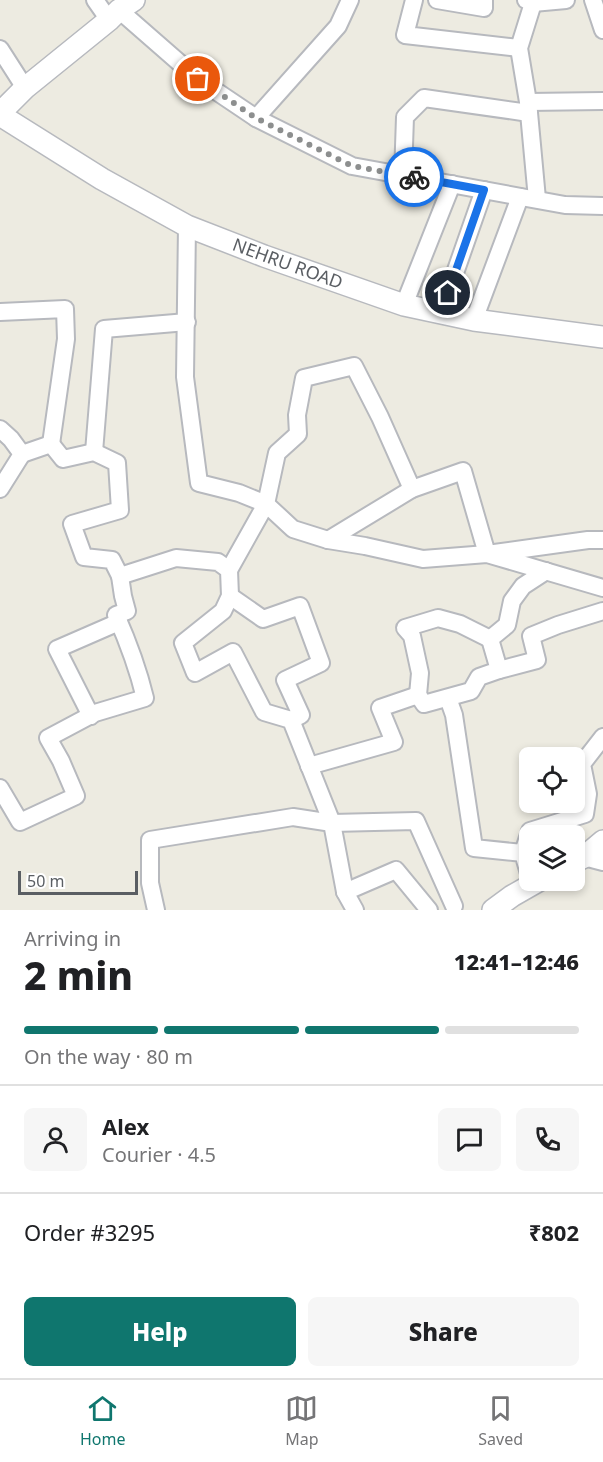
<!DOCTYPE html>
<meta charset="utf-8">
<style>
:root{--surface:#fff;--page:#f6f6f6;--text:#202124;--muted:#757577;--line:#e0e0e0;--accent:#0f766e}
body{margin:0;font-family:"Noto Sans",sans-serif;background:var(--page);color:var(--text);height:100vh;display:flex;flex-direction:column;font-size:22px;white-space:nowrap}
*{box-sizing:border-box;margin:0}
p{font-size:20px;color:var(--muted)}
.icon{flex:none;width:33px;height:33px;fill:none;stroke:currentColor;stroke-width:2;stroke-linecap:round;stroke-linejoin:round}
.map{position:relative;height:910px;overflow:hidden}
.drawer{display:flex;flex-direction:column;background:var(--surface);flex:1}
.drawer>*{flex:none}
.buttons{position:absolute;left:519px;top:747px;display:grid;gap:12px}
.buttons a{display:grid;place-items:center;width:66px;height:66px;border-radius:9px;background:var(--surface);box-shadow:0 3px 9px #0003;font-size:30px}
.scale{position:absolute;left:18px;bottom:15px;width:120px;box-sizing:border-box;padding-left:6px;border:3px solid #5a5e63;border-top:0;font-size:16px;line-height:21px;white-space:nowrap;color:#5a5e63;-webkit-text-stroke:4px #fff;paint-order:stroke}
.pin{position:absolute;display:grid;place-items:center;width:51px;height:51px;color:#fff;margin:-26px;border:3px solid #fff;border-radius:50%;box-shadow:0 2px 6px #0007}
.courier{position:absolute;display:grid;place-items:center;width:60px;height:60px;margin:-30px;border:4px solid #1a73e8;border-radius:50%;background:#fff;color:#222;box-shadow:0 2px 8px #0007}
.headline em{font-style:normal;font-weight:800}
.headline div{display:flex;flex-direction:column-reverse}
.headline{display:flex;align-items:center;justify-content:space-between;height:102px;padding:0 24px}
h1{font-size:39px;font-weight:800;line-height:45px}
.bar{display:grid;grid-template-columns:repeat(4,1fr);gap:9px 6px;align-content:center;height:72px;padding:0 24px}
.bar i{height:8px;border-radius:4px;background:var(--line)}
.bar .active{background:var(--accent)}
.bar p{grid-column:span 4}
.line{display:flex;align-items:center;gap:15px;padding:0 24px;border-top:2px solid var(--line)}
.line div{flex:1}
.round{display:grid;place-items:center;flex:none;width:63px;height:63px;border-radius:9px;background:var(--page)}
.action{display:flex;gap:12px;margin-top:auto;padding:12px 24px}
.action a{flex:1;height:69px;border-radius:9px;background:var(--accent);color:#fff;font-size:24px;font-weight:800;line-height:69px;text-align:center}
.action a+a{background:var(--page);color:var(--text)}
.dock{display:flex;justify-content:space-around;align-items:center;height:84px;border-top:2px solid var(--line);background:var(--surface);font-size:16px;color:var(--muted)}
.dock a{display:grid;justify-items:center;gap:3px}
.dock .active{color:var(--accent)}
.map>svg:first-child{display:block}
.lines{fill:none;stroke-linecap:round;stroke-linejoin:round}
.minor-casing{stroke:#b7b9be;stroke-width:20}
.tertiary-casing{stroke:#b7b9be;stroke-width:24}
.minor{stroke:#fff;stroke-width:16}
.tertiary{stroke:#fff;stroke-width:21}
.done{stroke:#8d8f8f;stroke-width:6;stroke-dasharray:0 10.8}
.route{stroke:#1a73e8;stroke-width:8}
.labels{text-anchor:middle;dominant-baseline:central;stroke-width:5;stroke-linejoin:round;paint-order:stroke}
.street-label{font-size:18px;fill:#5a5e63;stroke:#fff}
</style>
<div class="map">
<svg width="603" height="910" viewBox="0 0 603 910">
<rect width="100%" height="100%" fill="#edebe1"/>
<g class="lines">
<g class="minor-casing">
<g id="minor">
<polyline points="95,0 109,20"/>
<polyline points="414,0 405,35 519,48"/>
<polyline points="437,0 484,8 484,0"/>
<polyline points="526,0 533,3 519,48 528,102 537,199"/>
<polyline points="593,0 603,30"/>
<polyline points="533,3 566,0"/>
<polyline points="119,10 198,79 256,118 352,166 565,205 603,206"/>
<polyline points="0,49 25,88"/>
<polyline points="528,102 603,101"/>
<polyline points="256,118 338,26 350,0"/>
<polyline points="403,176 405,117 424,98 529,113"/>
<polyline points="187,226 185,377 199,483 239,493 266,504 293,529 328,540 365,546 423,559 487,554 603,588"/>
<polyline points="404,305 452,184"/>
<polyline points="0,312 65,309 66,339 51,444"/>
<polyline points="441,313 484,190"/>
<polyline points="474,320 520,197"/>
<polyline points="0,429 11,439 22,454 0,489"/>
<polyline points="94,452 104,329 187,322"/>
<polyline points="22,454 51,444 63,459 94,452 117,463 120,510 72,524 84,557 112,560 120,576"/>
<polyline points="328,540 412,489 463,471 487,554 588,540 603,540"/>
<polyline points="229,570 266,504 277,453 298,434 297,415 304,378 354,366 380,417 412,489"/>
<polyline points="230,596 263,619 300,606 321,663 285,680 301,715 291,720"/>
<polyline points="499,670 537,660 531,636 558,625 603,611"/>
<polyline points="418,695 420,673 412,636 405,628 438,618 460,624 490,639"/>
<polyline points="448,698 454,715 474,848 523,853 530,877"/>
<polyline points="91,716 57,649 119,622"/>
<polyline points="309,766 394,742 380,708 418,695 424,704 471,691 479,677 499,670 490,639 507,625 512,601 523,586 546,571"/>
<path d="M0,788L20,822L76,796L61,761L48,738L95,713L145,698C138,669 128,642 116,615L127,611L123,596L120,576L176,558L218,562L229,570L230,596L223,611L183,643L195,673L233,652L264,712L291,720L332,823L416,821L454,906"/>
<polyline points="523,853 530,831 585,814 588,794 582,764 603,737"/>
<polyline points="584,857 603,862"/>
<polyline points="345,892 396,870 429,910"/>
<polyline points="156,910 150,883 150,840 293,817 332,823 345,892 355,910"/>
</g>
</g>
<g class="tertiary-casing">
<g id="tertiary">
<polyline points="0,113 25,88 109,20 119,10 134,0"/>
<polyline points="0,115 102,179 187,226 264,256 404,305 474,320 603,337"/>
<polyline points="574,862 584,857 603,841"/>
<polyline points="493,910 512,896 540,880"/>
</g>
</g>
<use href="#minor" class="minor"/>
<use href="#tertiary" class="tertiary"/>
</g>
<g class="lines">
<polyline class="done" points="198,79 256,118 352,166 414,177"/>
<polyline class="route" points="414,177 484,190 448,293"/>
</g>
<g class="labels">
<g class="street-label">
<text transform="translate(288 263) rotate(20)">NEHRU ROAD</text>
</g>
</g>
</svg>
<div class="buttons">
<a><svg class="icon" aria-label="locate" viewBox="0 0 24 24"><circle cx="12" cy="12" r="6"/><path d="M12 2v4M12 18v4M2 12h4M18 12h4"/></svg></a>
<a><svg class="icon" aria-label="layers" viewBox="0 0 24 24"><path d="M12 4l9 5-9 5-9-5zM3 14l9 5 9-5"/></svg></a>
</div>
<div class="scale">50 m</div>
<div class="pin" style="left:198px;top:79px;background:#ea580c"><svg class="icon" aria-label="bag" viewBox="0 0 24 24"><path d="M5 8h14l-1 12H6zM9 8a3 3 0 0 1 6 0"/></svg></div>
<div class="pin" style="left:448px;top:293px;background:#1f2937"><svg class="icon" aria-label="home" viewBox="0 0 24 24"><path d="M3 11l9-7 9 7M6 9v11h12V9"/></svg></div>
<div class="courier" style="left:414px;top:177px"><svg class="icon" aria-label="bike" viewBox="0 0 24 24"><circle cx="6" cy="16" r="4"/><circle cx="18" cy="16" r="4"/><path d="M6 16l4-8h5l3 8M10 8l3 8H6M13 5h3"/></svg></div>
</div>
<section class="drawer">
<div class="headline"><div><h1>2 min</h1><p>Arriving in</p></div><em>12:41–12:46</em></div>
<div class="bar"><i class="active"></i><i class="active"></i><i class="active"></i><i></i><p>On the way · 80 m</p></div>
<div class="line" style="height:108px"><a class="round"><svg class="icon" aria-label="person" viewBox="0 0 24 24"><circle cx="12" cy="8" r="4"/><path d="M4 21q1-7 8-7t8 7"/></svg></a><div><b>Alex</b><p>Courier · 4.5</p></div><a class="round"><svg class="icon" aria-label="chat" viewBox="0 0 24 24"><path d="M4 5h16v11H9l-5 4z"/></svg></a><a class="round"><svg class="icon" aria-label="phone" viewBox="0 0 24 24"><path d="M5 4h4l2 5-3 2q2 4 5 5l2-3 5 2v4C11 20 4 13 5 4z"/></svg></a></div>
<div class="line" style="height:78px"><div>Order #3295</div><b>₹802</b></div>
<div class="action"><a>Help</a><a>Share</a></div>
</section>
<nav class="dock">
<a class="active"><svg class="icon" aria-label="home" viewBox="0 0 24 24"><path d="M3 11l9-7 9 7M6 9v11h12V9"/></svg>Home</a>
<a><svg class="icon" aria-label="map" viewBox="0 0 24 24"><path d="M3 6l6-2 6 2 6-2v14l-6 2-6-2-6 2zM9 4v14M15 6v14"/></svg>Map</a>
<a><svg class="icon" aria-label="saved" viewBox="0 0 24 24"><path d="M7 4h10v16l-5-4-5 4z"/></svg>Saved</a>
</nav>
